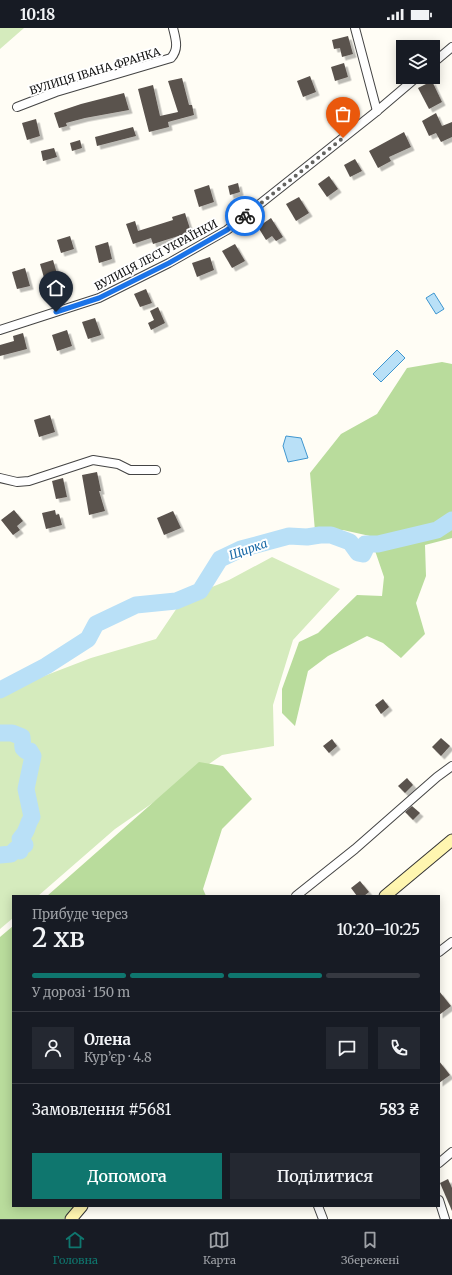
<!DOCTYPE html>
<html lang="uk">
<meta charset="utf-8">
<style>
:root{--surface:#171b24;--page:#242831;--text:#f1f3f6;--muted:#9ea1a6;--line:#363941;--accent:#0f766e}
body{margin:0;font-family:Merriweather,serif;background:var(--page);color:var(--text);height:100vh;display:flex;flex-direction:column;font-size:15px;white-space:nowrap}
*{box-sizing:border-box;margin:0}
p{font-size:13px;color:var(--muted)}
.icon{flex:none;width:22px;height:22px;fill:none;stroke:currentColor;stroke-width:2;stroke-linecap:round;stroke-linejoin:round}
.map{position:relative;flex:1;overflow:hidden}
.details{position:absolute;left:12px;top:867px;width:428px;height:312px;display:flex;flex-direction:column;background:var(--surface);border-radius:0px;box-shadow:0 2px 10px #0003}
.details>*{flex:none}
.fabs{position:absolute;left:396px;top:12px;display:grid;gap:8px}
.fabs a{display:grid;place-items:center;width:44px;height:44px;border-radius:0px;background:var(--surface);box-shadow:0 2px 10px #0003;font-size:20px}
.pin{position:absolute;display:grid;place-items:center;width:34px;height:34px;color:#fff;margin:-41px -17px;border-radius:50% 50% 50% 0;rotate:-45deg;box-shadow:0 0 4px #0007}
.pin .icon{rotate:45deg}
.courier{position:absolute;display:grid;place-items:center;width:40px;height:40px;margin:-20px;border:3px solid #1a73e8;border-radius:50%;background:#fff;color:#222;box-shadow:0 1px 5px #0007}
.summary em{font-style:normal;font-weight:600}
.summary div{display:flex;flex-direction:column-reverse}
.summary{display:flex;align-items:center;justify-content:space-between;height:68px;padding:0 20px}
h1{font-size:26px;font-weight:600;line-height:30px}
.bar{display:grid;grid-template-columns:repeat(4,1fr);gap:6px 4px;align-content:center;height:48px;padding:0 20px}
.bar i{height:5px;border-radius:3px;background:var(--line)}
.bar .selected{background:var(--accent)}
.bar p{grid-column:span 4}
.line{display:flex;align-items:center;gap:10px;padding:0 20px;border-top:1px solid var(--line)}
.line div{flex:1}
.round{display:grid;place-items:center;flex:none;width:42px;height:42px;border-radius:0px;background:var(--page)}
.cta{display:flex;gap:8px;margin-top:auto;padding:8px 20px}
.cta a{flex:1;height:46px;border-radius:0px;background:var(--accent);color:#fff;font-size:16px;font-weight:600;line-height:46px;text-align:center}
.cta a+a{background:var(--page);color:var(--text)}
.status{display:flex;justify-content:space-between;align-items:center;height:28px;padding:0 20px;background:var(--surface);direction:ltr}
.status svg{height:11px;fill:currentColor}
.dock{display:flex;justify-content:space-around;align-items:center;height:56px;border-top:1px solid var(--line);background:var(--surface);font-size:11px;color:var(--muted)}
.dock a{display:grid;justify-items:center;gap:2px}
.dock .selected{color:var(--accent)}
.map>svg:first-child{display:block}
.green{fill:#d5ebbd}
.forest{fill:#b9dc9c}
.water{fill:#b9e0f7;stroke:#3f96cf}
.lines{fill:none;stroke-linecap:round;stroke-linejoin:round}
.river{stroke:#b9e0f7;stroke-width:17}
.building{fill:#5a524d;filter:url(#shadow)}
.street-casing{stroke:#444;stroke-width:10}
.secondary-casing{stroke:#333;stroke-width:13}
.street{stroke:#fff;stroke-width:8}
.secondary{stroke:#fff6b0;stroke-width:11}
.done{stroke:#646461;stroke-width:4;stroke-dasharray:0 7.2}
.route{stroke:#1a73e8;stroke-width:5}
.labels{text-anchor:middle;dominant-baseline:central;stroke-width:4;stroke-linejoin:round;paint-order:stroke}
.street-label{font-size:11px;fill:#111;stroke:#fff}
.water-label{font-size:12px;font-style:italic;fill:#1768a6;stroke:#fff}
</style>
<div class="status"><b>10:18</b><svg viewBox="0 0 49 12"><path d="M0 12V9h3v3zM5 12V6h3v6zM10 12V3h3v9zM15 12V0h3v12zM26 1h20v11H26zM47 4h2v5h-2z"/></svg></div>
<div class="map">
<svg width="452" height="1191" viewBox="0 0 452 1191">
<defs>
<filter id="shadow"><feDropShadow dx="3.5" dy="3.5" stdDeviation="0" flood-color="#0004"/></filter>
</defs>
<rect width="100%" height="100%" fill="#fffdf5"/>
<g class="green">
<polygon points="0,0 24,0 0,21"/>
<polygon points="272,529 340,561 293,612 273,677 274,718 222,727 115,801 38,868 13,868 13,890 0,901 0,665 91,630 156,611 183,571 229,552"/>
</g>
<g class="forest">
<polygon points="442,334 452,336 452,510 425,517 426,548 416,575 425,606 401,630 383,615 367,608 328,628 308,643 295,698 282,685 282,661 299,614 318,605 357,567 382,568 384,549 370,508 343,502 315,503 310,445 341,406 377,386 407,340"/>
<polygon points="199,734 223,738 252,771 222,801 203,861 206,868 47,868"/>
<polygon points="13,898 13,1178 76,1178 64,1191 0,1191 0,909"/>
</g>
<g class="water">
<polygon points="434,265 444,281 436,286 426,270"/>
<polygon points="397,322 405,330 381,354 373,346"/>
<polygon points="286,408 301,410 308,430 288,434 283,418"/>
</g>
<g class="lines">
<g class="river">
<polyline points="0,662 46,638 88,611 96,596 136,577 176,573 200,563 220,531 241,521 289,508 307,509 320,507 331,507 350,514 358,525 363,526 365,522 365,516 378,516 437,502 452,492"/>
<path d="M0,705H12L22,709L23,720L26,723H30L33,728L26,761L32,789C25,799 30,801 20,811L25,817L21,818L20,823L16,821L11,826L0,827"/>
</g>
</g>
<g class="building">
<polygon points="348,8 353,26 342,29 340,20 334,21 332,12"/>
<polygon points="344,35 348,49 335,53 331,39"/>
<polygon points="310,48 316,64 303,69 297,53"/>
<polygon points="182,50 189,77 192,77 194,87 168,94 169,99 149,104 138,61 153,57 160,88 178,84 168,53"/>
<polygon points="432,53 442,74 429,81 418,60"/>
<polygon points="124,65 129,82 85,90 66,95 67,98 59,100 54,85 81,76"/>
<polygon points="436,85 442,98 452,94 452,109 441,114 436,105 429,108 422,93"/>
<polygon points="36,91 40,108 27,112 22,95"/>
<polygon points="133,99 136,108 97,118 95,109"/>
<polygon points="404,104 411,119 389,129 391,133 378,140 369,123"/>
<polygon points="80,112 82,120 72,123 70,115"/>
<polygon points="54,120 57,129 43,133 41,123"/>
<polygon points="355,131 362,143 350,149 344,137"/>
<polygon points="329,148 338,161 327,169 318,156"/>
<polygon points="238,155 240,164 230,167 228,158"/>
<polygon points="209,157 214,174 199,179 194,162"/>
<polygon points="299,169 309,185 296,193 286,176"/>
<polygon points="185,185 191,204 153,216 151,210 133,216 126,196 135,193 138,203 173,192 172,189"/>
<polygon points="271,190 283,209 276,213 272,208 266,212 258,199"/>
<polygon points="70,208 74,221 61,225 57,212"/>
<polygon points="108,214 112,231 99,235 95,218"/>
<polygon points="235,216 245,233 232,240 222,223"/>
<polygon points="210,229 214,242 197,249 192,235"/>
<polygon points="53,232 58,249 45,253 40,236"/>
<polygon points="25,240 30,258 17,261 12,244"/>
<polygon points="146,261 152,275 140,279 134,266"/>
<polygon points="158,279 165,295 151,302 148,295 154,292 150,283"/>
<polygon points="95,290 101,307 88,311 82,294"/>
<polygon points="67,302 72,318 57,323 52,307"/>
<polygon points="23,305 27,321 0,328 0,317 14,313 13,308"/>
<polygon points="50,387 55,404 39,409 34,392"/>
<polygon points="97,444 101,463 99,463 105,483 89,487 82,447"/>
<polygon points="63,450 67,469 56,471 52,453"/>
<polygon points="14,482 23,493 17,498 20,502 13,507 1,492"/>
<polygon points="55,482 56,487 59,486 62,497 46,501 42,485"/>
<polygon points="173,483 181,500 164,507 157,490"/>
<polygon points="383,671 389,679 381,686 375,677"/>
<polygon points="441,710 450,718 441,728 432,719"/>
<polygon points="332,711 337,718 329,725 323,718"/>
<polygon points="407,750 413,757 405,765 398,758"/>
<polygon points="412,778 420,785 413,792 405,784"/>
<polygon points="360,853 369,864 364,868 357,868 351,860"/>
<polygon points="439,963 451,978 439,987"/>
<polygon points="439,1033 450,1047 439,1055"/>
<polygon points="448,1151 452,1160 452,1183 440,1155"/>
</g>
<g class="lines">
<g class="street-casing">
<g id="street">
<polyline points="355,0 377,83"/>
<polyline points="433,35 452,19"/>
<path d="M17,79L56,64L171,30C179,21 176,12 173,0"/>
<polyline points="0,302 99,270 169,235 227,202 377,83 417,49"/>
<polyline points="0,450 17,454 29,453 93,432 118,436 130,442 156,442"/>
<polyline points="296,868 355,821 437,749 452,738"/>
<polyline points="439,924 452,914"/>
<polyline points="439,1135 452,1124"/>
<polyline points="439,1172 445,1191"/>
<polyline points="318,1178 323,1191"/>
</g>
</g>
<g class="secondary-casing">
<g id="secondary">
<polyline points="385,868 452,812"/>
<polyline points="71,1191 82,1178"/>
</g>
</g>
<use href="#street" class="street"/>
<use href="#secondary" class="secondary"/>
</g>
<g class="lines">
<polyline class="done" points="245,188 343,110"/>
<polyline class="route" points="56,284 99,270 169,235 227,202 245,188"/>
</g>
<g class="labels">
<g class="street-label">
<text transform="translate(95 43) rotate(-17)">ВУЛИЦЯ ІВАНА ФРАНКА</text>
<text transform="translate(156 227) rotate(-28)">ВУЛИЦЯ ЛЕСІ УКРАЇНКИ</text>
</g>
<g class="water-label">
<text transform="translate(248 521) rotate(-19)">Щирка</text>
</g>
</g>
</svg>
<div class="fabs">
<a><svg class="icon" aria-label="layers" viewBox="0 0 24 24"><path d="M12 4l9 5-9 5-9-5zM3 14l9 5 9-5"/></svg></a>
</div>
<div class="pin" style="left:343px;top:110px;background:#ea580c"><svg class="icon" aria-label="bag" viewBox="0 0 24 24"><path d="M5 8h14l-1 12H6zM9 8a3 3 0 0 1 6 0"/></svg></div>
<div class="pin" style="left:56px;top:284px;background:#1f2937"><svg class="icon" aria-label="home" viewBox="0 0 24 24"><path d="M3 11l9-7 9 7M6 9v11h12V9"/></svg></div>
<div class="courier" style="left:245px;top:188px"><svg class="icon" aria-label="bike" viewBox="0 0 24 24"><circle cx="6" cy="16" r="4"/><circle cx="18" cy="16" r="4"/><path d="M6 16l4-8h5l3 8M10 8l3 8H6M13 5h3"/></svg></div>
<section class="details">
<div class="summary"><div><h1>2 хв</h1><p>Прибуде через</p></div><em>10:20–10:25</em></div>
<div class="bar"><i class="selected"></i><i class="selected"></i><i class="selected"></i><i></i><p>У дорозі · 150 m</p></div>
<div class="line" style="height:72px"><a class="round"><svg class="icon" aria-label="person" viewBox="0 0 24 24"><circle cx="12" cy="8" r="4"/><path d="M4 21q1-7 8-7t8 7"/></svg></a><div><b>Олена</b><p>Кур’єр · 4.8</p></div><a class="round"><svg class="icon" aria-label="chat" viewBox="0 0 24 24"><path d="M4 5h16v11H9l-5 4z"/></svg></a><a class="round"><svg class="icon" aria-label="phone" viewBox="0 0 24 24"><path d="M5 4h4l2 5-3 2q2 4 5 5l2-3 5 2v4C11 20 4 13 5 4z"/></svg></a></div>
<div class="line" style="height:52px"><div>Замовлення #5681</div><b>583 ₴</b></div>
<div class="cta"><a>Допомога</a><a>Поділитися</a></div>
</section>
</div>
<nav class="dock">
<a class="selected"><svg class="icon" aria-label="home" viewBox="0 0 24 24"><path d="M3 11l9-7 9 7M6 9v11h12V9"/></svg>Головна</a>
<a><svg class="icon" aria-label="map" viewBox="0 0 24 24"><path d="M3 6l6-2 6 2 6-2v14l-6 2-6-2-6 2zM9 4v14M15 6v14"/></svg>Карта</a>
<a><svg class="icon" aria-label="saved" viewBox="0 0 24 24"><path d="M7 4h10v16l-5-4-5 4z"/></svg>Збережені</a>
</nav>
